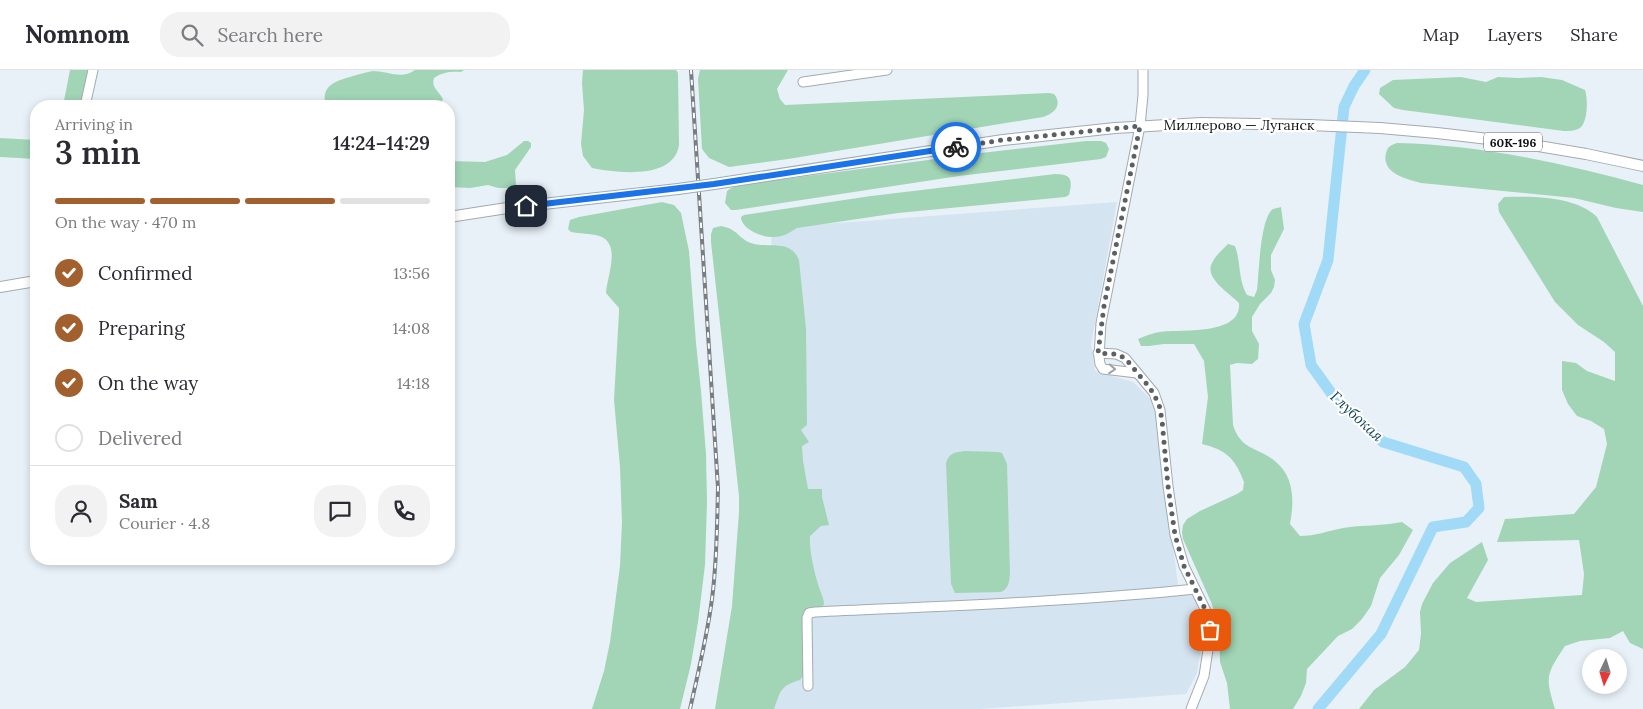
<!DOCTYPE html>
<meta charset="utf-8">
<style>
:root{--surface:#fff;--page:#f2f2f3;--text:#2b2b33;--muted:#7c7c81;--line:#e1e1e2;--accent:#a3602f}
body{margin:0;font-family:Lora,serif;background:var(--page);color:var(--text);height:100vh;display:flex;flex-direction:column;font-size:19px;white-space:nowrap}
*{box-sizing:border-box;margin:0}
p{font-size:16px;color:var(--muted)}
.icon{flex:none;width:28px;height:28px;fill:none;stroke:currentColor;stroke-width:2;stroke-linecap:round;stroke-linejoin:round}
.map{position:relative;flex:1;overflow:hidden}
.sheet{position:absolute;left:30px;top:30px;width:425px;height:465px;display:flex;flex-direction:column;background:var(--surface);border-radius:20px;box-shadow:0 2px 8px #0003}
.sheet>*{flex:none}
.needle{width:32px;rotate:184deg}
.fabs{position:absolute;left:1582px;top:579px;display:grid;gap:10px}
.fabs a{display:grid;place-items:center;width:45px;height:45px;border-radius:50%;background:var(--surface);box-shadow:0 2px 8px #0003;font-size:25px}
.pin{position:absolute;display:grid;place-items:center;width:42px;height:42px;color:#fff;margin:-21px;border-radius:10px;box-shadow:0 2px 8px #0006}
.courier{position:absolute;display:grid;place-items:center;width:50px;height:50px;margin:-25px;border:4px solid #1a73e8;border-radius:50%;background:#fff;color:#222;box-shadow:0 1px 6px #0007}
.headline em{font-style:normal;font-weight:600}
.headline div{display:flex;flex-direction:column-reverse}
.headline{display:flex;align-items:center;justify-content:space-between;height:85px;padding:0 25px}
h1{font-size:32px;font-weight:600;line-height:38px}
.bar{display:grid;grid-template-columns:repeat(4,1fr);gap:8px 5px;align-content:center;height:60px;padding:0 25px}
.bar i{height:6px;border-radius:4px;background:var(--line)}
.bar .on{background:var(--accent)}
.bar p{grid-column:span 4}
.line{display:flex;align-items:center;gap:12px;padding:0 25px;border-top:1px solid var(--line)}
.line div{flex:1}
.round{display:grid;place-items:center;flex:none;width:52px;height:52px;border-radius:20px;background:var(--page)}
ol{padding:0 25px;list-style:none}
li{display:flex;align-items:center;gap:15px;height:55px}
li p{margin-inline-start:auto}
li .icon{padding:5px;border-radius:50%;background:var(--accent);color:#fff;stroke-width:4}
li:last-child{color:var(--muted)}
li i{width:28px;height:28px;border:2px solid var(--line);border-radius:50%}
header{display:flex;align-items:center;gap:30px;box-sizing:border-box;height:70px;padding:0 25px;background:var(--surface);border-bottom:1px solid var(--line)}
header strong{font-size:24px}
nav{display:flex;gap:28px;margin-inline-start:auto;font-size:18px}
.search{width:350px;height:45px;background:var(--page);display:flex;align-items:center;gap:12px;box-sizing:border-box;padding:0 18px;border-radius:20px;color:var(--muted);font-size:19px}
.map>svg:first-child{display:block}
.built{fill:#d4e4f0}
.green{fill:#a1d5b6}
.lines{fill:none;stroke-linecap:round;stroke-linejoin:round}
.river{stroke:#a0daf7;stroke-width:11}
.minor-casing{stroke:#a2abb1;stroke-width:11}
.major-casing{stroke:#a2abb1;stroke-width:12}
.minor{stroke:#fff;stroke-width:9}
.major{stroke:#fff;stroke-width:10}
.rail-casing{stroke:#787e83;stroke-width:4}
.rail{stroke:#fff;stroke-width:2;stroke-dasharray:5.5;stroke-linecap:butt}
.major-bridge-casing{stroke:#a2abb1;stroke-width:12;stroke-linecap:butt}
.major-bridge{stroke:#fff;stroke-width:10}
.oneway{stroke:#9fa0a1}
.done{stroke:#5b6064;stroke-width:5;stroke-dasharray:0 9}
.route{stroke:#1a73e8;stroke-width:6}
.labels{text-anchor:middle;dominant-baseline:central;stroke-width:4.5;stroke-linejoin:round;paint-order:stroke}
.shield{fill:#fff;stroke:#57595b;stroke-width:1}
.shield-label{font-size:12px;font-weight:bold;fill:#0f1215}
.street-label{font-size:14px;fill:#0f1215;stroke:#fff}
.water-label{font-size:15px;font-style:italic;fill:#0e3f53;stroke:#fff}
</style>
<header>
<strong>Nomnom</strong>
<div class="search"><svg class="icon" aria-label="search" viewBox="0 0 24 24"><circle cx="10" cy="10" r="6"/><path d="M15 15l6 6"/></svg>Search here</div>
<nav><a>Map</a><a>Layers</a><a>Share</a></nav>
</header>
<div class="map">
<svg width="1643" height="639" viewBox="0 0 1643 639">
<rect width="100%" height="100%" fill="#e8f1f8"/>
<polygon class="built" points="1117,132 1091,275 1095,301 1133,312 1155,333 1179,523 1189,523 1196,530 1203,567 1197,603 1186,624 980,639 747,639 779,465 771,158"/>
<g class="green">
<polygon points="70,0 89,0 82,36 63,36"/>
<path d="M415,0H464L461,2C452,1 442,2 434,8C431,18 439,21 443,29L440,35L437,36H390L383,34L378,36H326C320,14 337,11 353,6C360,4 366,2 373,1C388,1 401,10 415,0Z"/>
<path d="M583,0H676L678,3L679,75C674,110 617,103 592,98L583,86L581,74L584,40L582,13Z"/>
<path d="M700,0H788L777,19L780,29L785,35L1049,23L1054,24C1063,35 1054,44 1043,47L788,89L729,97L709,88L702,79L698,9Z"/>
<path d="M1461,7L1486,12L1498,7L1518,8L1541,7L1562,10L1585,20C1588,29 1588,52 1580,58C1575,61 1569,61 1564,61L1403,40L1394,38L1379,24L1380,18L1393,10Z"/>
<polygon points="0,68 36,70 36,89 0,87"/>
<polygon points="524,71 528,71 531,73 531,77 515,100 516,115 506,118 498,118 488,115 470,118 449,117 449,91 485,92 507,85"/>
<polygon points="1086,71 1101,71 1106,73 1109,79 1106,87 1101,89 959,106 736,140 731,140 725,133 727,121 731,118 740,115 981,83"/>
<path d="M1397,73C1481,75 1562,93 1643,115V142L1616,138L1574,128L1421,113C1406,109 1381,103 1386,83C1388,76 1391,75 1397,73Z"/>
<path d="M1055,104C1071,104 1073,109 1069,125L1065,127L898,143L797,158C789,163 783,167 774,167C763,168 741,159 741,147L744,145L871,126Z"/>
<path d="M1504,127C1532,126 1576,126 1597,147L1643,236V579L1630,573L1623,561L1610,568L1580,571L1565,576C1546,605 1545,606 1555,639H1359L1374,620L1405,597L1419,580L1421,564L1420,542L1422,534L1433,513L1450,493L1482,472L1488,490L1467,528L1476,532L1582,525L1584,504L1579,470L1497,472L1505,449L1574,444L1596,417L1607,374L1604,359L1591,351L1577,346L1568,334L1562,320V291L1576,293L1587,301L1615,311V282L1604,272L1578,255L1555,232L1499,142L1498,134Z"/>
<path d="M662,132L674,135L681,143L689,181L696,273L701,321L706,384L707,432L705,495L698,552L691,594L680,639H592L604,601L610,572L620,496L622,452L620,397L614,330L619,242V238L606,223C607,206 622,173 599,166C590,163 580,164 571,162L568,159L570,150L579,147Z"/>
<path d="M1281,137L1284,159L1271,185V200L1275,210L1274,217L1271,223L1260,234L1252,247V261L1259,274L1258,289L1252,294L1237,293L1230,295L1233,355C1241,381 1259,377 1276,392C1295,408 1294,433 1290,454L1300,466C1315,466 1328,461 1343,458C1362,455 1382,456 1402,452L1413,460L1399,485L1380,508L1371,536L1362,549L1352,559L1338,566L1307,599L1306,613L1301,626L1293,639H1230L1227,613L1220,592L1219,554L1211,532L1183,469L1182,462L1183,455L1187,449L1200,441L1237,424L1243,420L1244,412C1235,388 1226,380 1202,374L1208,327L1204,291L1194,274H1164L1149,276H1141L1138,269C1145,266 1153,263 1160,262C1181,259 1242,266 1239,233C1229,223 1204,208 1212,193C1215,186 1222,180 1228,174L1235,176C1241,192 1238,210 1247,225L1254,227L1257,220C1259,204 1260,148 1273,139C1275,138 1279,138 1281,137Z"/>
<path d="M721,156C738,159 739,169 751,173C768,179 790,168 799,190L806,259L807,355L801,360L809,372L802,376L803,391L808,419H822V427L829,455L821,456L810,466C809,481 815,506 820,520C822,526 824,529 824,535L820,537L807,538L805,545L803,606L800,610C780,616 781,620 774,639H715L732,536L739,442V426L711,172V164L713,158Z"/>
<path d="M965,381L998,382L1002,383L1007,394L1010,504C1009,512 1009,518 1001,522L955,523L951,514L946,393C949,383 955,382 965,381Z"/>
</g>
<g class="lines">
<polyline class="river" points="1318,639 1381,564 1433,457 1466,452 1479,438 1476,414 1464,397 1383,372 1334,327 1311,295 1304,254 1328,190 1344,37 1354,16 1365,0"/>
<g class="minor-casing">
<g id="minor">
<polyline points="803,12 887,0"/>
<polyline points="85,36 93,0"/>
<polyline points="1098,283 1116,284 1125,288 1154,323 1160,340 1168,416 1175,465 1184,496 1206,541 1210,560 1209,573 1204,606 1191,639"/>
<polyline points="1137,303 1103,299 1100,294 1099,287 1101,253 1140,56 1143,25 1143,0"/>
<path d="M808,616L807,548L809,543L815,542C941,536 1069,532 1195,519"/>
</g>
</g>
<g class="major-casing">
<g id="major">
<polyline points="714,114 1003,70 1115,58 1201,53 1309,55 1380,58 1437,63 1514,72 1586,84 1643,96"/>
<polyline points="449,147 507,138 678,119"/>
<polyline points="0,217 36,211"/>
</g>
</g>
<use href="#minor" class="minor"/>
<use href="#major" class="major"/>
<g class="rail-casing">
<path id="rail" d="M690,639C698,603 707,567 712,529C717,492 717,455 718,418L691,0"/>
</g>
<use href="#rail" class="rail"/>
<g class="major-bridge-casing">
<polyline id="major-bridge" points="678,119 714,114"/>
</g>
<use href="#major-bridge" class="major-bridge"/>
</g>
<defs><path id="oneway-chevron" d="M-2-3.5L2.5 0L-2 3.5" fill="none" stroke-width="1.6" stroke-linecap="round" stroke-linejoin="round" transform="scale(1.25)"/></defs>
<use class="oneway" href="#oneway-chevron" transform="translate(1112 299) rotate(4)"/>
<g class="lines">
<polyline class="done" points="956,77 1003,70 1140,56 1104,236 1098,283 1116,284 1125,288 1150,318 1159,334 1162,350 1168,416 1175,465 1184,496 1206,541 1210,560"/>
<polyline class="route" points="526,136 714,114 956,77"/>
</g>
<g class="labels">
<rect class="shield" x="1484" y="62.5" width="58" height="19" rx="4"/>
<g class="shield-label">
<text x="1513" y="72">60К-196</text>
</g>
<g class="street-label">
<text x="1239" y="55">Миллерово — Луганск</text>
</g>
<g class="water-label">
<text transform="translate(1357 346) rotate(43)">Глубокая</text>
</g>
</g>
</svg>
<div class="fabs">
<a><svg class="needle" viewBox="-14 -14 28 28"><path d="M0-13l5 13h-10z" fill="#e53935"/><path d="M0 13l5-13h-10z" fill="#7c7c81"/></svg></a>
</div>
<div class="pin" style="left:1210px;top:560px;background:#ea580c"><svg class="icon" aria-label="bag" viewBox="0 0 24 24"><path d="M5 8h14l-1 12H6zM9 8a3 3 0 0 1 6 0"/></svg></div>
<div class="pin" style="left:526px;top:136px;background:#1f2937"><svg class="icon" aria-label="home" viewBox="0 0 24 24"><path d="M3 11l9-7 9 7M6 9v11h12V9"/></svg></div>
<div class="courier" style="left:956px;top:77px"><svg class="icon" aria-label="bike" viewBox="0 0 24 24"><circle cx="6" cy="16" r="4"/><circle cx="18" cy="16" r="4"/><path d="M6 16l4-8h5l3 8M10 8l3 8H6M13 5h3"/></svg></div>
<section class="sheet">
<div class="headline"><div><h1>3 min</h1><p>Arriving in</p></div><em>14:24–14:29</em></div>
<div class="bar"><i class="on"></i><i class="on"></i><i class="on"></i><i></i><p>On the way · 470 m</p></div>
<ol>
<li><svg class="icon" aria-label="check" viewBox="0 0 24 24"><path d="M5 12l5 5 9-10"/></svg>Confirmed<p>13:56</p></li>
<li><svg class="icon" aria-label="check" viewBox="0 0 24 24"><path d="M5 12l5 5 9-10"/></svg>Preparing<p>14:08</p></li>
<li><svg class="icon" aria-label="check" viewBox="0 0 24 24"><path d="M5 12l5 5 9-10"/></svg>On the way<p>14:18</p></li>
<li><i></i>Delivered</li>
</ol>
<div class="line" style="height:90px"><a class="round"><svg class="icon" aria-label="person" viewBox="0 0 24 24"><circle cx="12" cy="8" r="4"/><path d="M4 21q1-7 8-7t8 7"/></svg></a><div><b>Sam</b><p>Courier · 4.8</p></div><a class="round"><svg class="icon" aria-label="chat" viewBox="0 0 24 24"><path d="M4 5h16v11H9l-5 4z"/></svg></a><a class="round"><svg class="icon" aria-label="phone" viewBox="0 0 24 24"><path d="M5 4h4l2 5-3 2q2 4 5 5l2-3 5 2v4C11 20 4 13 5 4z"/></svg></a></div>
</section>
</div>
